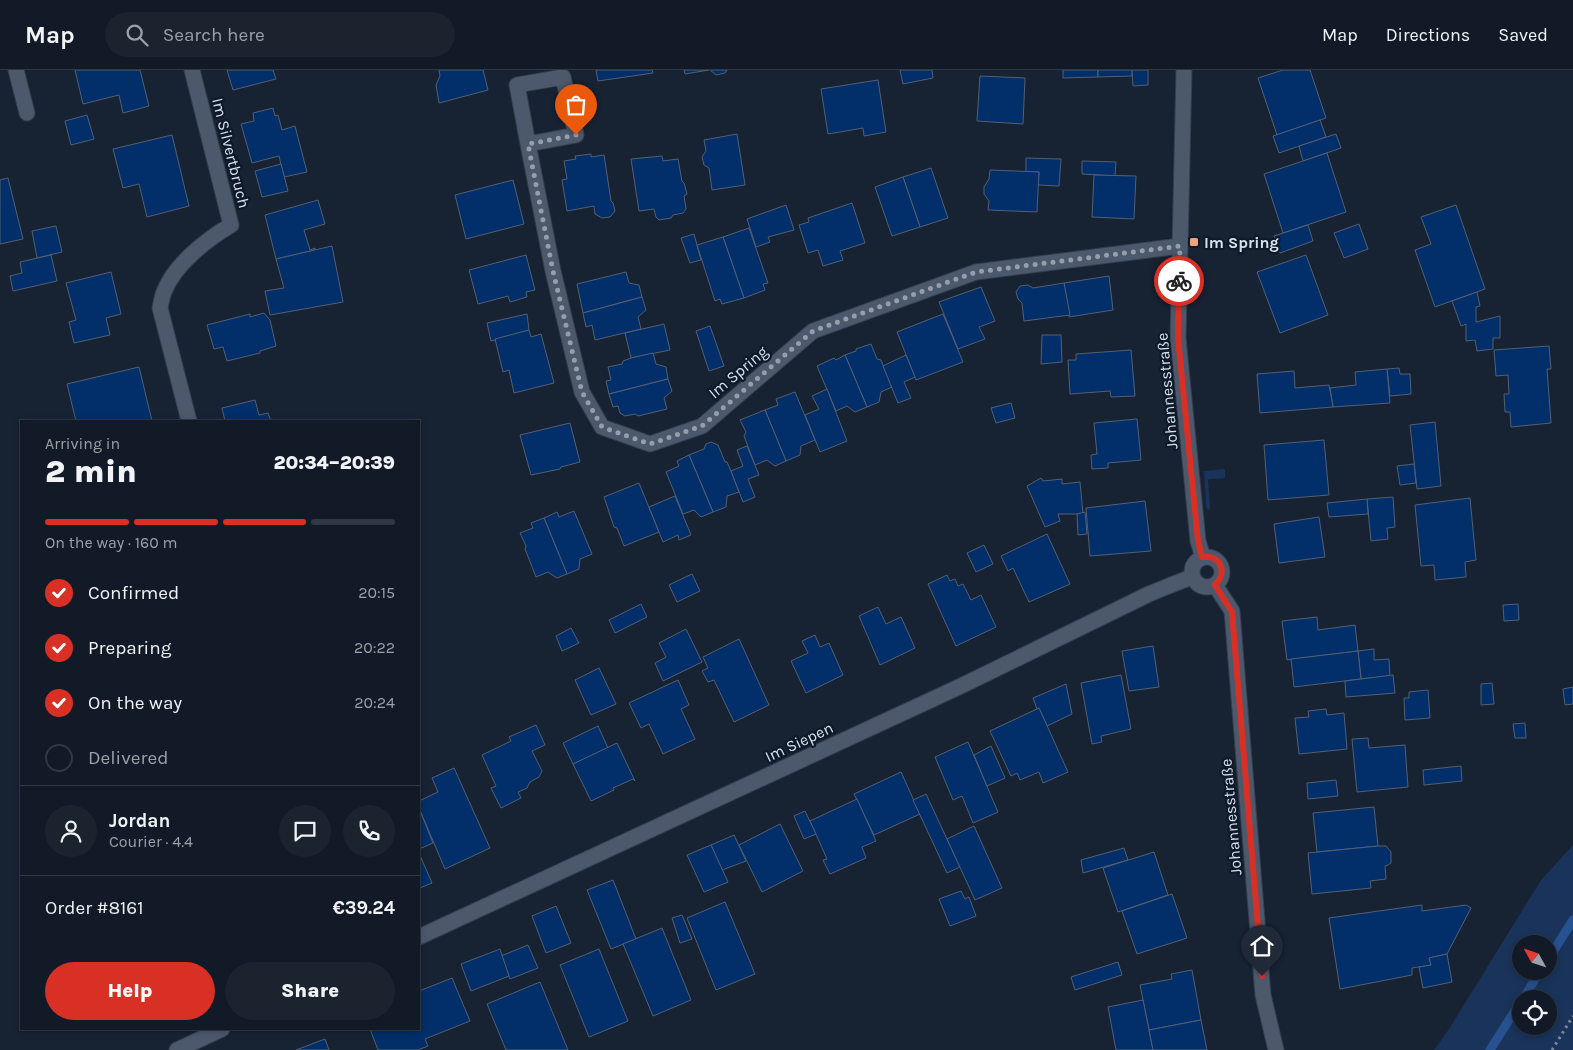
<!DOCTYPE html>
<meta charset="utf-8">
<style>
:root{--surface:#111a26;--page:#1a232e;--text:#f1f3f6;--muted:#9ca1a7;--line:#303843;--accent:#d93025}
body{margin:0;font-family:Karla,sans-serif;background:var(--page);color:var(--text);height:100vh;display:flex;flex-direction:column;font-size:19px;white-space:nowrap}
*{box-sizing:border-box;margin:0}
p{font-size:16px;color:var(--muted)}
.icon{flex:none;width:28px;height:28px;fill:none;stroke:currentColor;stroke-width:2;stroke-linecap:round;stroke-linejoin:round}
.map{position:relative;flex:1;overflow:hidden}
.side{position:absolute;left:20px;top:350px;width:400px;height:610px;display:flex;flex-direction:column;background:var(--surface);border-radius:0px;box-shadow:0 2px 8px #0003,0 0 0 1px var(--line)}
.side>*{flex:none}
.needle{width:32px;rotate:310deg}
.fabs{position:absolute;left:1512px;top:865px;display:grid;gap:10px}
.fabs a{display:grid;place-items:center;width:45px;height:45px;border-radius:50%;background:var(--surface);box-shadow:0 2px 8px #0003,0 0 0 1px var(--line);font-size:25px}
.pin{position:absolute;display:grid;place-items:center;width:42px;height:42px;color:#fff;margin:-51px -21px;border-radius:50% 50% 50% 0;rotate:-45deg;box-shadow:0 0 5px #0007}
.pin .icon{rotate:45deg}
.courier{position:absolute;display:grid;place-items:center;width:50px;height:50px;margin:-25px;border:4px solid #d93025;border-radius:50%;background:#fff;color:#222;box-shadow:0 1px 6px #0007}
.overview em{font-style:normal;font-weight:800}
.overview div{display:flex;flex-direction:column-reverse}
.overview{display:flex;align-items:center;justify-content:space-between;height:85px;padding:0 25px}
h1{font-size:32px;font-weight:800;line-height:38px}
.bar{display:grid;grid-template-columns:repeat(4,1fr);gap:8px 5px;align-content:center;height:60px;padding:0 25px}
.bar i{height:6px;border-radius:4px;background:var(--line)}
.bar .selected{background:var(--accent)}
.bar p{grid-column:span 4}
.line{display:flex;align-items:center;gap:12px;padding:0 25px;border-top:1px solid var(--line)}
.line div{flex:1}
.round{display:grid;place-items:center;flex:none;width:52px;height:52px;border-radius:26px;background:var(--page)}
ol{padding:0 25px;list-style:none}
li{display:flex;align-items:center;gap:15px;height:55px}
li p{margin-inline-start:auto}
li .icon{padding:5px;border-radius:50%;background:var(--accent);color:#fff;stroke-width:4}
li:last-child{color:var(--muted)}
li i{width:28px;height:28px;border:2px solid var(--line);border-radius:50%}
.cta{display:flex;gap:10px;margin-top:auto;padding:10px 25px}
.cta a{flex:1;height:58px;border-radius:30px;background:var(--accent);color:#fff;font-size:20px;font-weight:800;line-height:58px;text-align:center}
.cta a+a{background:var(--page);color:var(--text)}
header{display:flex;align-items:center;gap:30px;box-sizing:border-box;height:70px;padding:0 25px;background:var(--surface);border-bottom:1px solid var(--line)}
header strong{font-size:24px}
nav{display:flex;gap:28px;margin-inline-start:auto;font-size:18px}
.search{width:350px;height:45px;background:var(--page);display:flex;align-items:center;gap:12px;box-sizing:border-box;padding:0 18px;border-radius:28px;color:var(--muted);font-size:19px}
.map>svg:first-child{display:block}
.green{fill:#19335a;fill-rule:evenodd}
.lines{fill:none;stroke-linecap:round;stroke-linejoin:round}
.stream{stroke:#275190;stroke-width:9}
.building{fill:#022e69;stroke:#536074}
.minor-casing{stroke:#363e4d;stroke-width:17}
.path{stroke:#7c8694;stroke-width:3;stroke-dasharray:2.5 4;stroke-linecap:butt}
.minor{stroke:#4c596d;stroke-width:15}
.done{stroke:#959eac;stroke-width:5;stroke-dasharray:0 9}
.route{stroke:#d93025;stroke-width:6}
.poi-dot{fill:#f0a27a;stroke:#0e1929;stroke-width:2}
.labels{text-anchor:middle;dominant-baseline:central;stroke-width:4.5;stroke-linejoin:round;paint-order:stroke}
.street-label{font-size:16px;fill:#d9e1ed;stroke:#0e1929}
.poi-label{font-size:16px;font-weight:bold;fill:#d9e1ed;stroke:#0e1929;text-anchor:start}
</style>
<header>
<strong>Map</strong>
<div class="search"><svg class="icon" aria-label="search" viewBox="0 0 24 24"><circle cx="10" cy="10" r="6"/><path d="M15 15l6 6"/></svg>Search here</div>
<nav><a>Map</a><a>Directions</a><a>Saved</a></nav>
</header>
<div class="map">
<svg width="1573" height="980" viewBox="0 0 1573 980">
<rect width="100%" height="100%" fill="#172233"/>
<g class="green">
<polygon points="1223,399 1225,400 1225,408 1210,409 1208,410 1210,439 1208,440 1206,437 1204,401"/>
<path d="M1573,775V980H1434L1449,959L1541,810ZM1521,874H1549V901H1521ZM1521,929H1549V956H1521Z"/>
</g>
<g class="lines">
<g class="stream">
<polyline points="1549,888 1573,850"/>
<polyline points="1523,929 1540,901"/>
<polyline points="1490,980 1521,931"/>
</g>
</g>
<g class="building">
<polygon points="75,0 140,0 149,36 123,43 119,25 83,34"/>
<polygon points="227,0 273,0 276,9 233,20"/>
<polygon points="439,0 483,0 488,20 439,33 436,15 440,6"/>
<polygon points="596,0 652,0 653,3 598,11"/>
<polygon points="684,0 709,0 685,4"/>
<polygon points="710,0 727,0 725,3 716,5"/>
<polygon points="900,0 932,0 933,8 903,14"/>
<polygon points="1063,0 1098,0 1098,7 1063,8"/>
<polygon points="1098,0 1132,0 1132,6 1098,7"/>
<polygon points="1132,0 1148,0 1148,15 1133,16"/>
<polygon points="1283,0 1310,0 1326,48 1277,65 1258,8"/>
<polygon points="980,6 1025,8 1023,54 977,51"/>
<polygon points="878,10 886,62 864,66 863,58 828,64 821,19"/>
<polygon points="273,38 275,46 278,45 282,60 295,56 307,102 284,107 279,86 252,93 241,54 254,51 253,43"/>
<polygon points="87,45 94,69 71,75 65,51"/>
<polygon points="1320,50 1326,67 1279,83 1273,66"/>
<polygon points="737,64 745,115 712,120 709,98 704,95 702,87 706,81 704,70"/>
<polygon points="1336,64 1341,78 1303,91 1299,76"/>
<polygon points="172,65 189,136 147,147 139,114 123,118 113,79"/>
<polygon points="1327,83 1346,142 1283,163 1264,104"/>
<polygon points="591,84 591,87 604,85 611,131 613,133 615,141 610,147 602,148 595,144 594,136 567,141 562,110 567,109 564,91 576,89 575,86"/>
<polygon points="662,86 663,91 678,89 682,111 684,113 687,124 684,126 686,139 683,143 673,145 671,148 659,150 656,147 654,139 639,141 631,89"/>
<polygon points="1026,88 1061,89 1059,116 1038,115 1039,102 1026,102"/>
<polygon points="1082,91 1116,92 1115,106 1082,104"/>
<polygon points="281,94 288,121 262,127 255,101"/>
<polygon points="931,98 948,148 920,157 903,107"/>
<polygon points="990,100 1039,102 1037,142 988,140 989,131 984,124 984,117 989,109"/>
<polygon points="1094,105 1136,106 1134,149 1092,147"/>
<polygon points="903,107 920,157 892,166 875,117"/>
<polygon points="8,108 23,169 0,174 0,110"/>
<polygon points="513,110 524,154 466,169 455,125"/>
<polygon points="318,130 325,154 304,160 310,180 315,178 315,180 276,189 265,145"/>
<polygon points="852,133 865,173 840,181 843,190 823,196 818,180 808,183 799,155 809,152 808,148"/>
<polygon points="786,135 794,160 768,167 770,172 756,177 747,149"/>
<polygon points="1456,135 1485,219 1435,237 1415,180 1431,174 1421,147"/>
<polygon points="1359,154 1368,179 1344,188 1334,163"/>
<polygon points="1308,155 1313,171 1280,183 1274,166"/>
<polygon points="56,156 62,182 37,188 32,161"/>
<polygon points="749,158 768,213 763,214 765,220 744,228 723,167"/>
<polygon points="694,164 701,190 690,193 681,168"/>
<polygon points="723,167 744,228 722,234 720,229 715,231 697,175"/>
<polygon points="332,176 343,232 270,245 265,221 284,218 276,189"/>
<polygon points="51,185 57,211 13,221 10,206 22,203 20,192"/>
<polygon points="526,185 535,220 526,222 527,227 510,232 508,226 478,234 469,200"/>
<polygon points="1306,185 1328,245 1280,263 1257,202"/>
<polygon points="111,202 121,244 106,248 110,265 74,273 69,252 76,250 66,213"/>
<polygon points="626,202 629,213 639,215 642,227 583,243 577,214"/>
<polygon points="1109,206 1113,240 1069,247 1064,213"/>
<polygon points="1064,213 1070,245 1024,251 1022,233 1018,229 1016,222 1020,216 1028,215 1033,218"/>
<polygon points="981,217 995,251 979,257 985,269 958,279 939,232"/>
<polygon points="1477,222 1480,236 1476,237 1476,252 1500,246 1500,268 1493,268 1493,279 1477,281 1475,270 1466,271 1466,254 1461,256 1452,231"/>
<polygon points="642,227 646,240 638,247 641,259 595,270 592,255 586,257 583,243"/>
<polygon points="264,243 270,250 276,276 260,281 260,283 227,291 223,277 214,279 207,255 250,244 250,247"/>
<polygon points="527,244 529,260 491,271 487,253"/>
<polygon points="943,244 963,292 916,310 897,262"/>
<polygon points="664,254 670,280 631,288 625,263"/>
<polygon points="710,256 724,296 709,301 696,261"/>
<polygon points="529,260 531,267 541,264 554,313 514,323 509,300 503,302 495,269"/>
<polygon points="1042,265 1061,265 1062,292 1041,294"/>
<polygon points="871,274 877,289 881,290 892,317 881,322 879,332 867,337 845,285 856,281 856,279"/>
<polygon points="1549,276 1551,299 1547,299 1551,353 1511,357 1510,342 1505,342 1504,324 1509,324 1508,305 1496,306 1494,280"/>
<polygon points="1131,280 1135,326 1111,327 1110,321 1070,324 1068,290 1076,290 1076,284"/>
<polygon points="653,283 656,294 666,297 668,309 609,324 606,311 611,310 608,297 622,294 623,291 631,288"/>
<polygon points="845,285 867,337 855,342 847,336 836,341 817,296 834,288 836,290"/>
<polygon points="906,285 915,307 904,312 911,328 898,333 883,296"/>
<polygon points="139,297 152,351 76,351 67,314"/>
<polygon points="1399,298 1400,304 1410,304 1411,324 1390,326 1387,299"/>
<polygon points="1387,299 1390,333 1333,337 1330,318 1356,315 1355,302"/>
<polygon points="1294,301 1295,318 1329,315 1333,337 1260,343 1257,304"/>
<polygon points="668,309 672,321 664,328 667,339 638,346 635,344 625,346 620,343 618,336 613,337 609,324"/>
<polygon points="827,319 847,371 820,382 805,345 819,339 812,326"/>
<polygon points="795,322 815,370 801,376 800,385 786,391 765,340 778,335 776,329"/>
<polygon points="255,330 259,345 268,343 271,351 225,351 222,338"/>
<polygon points="1011,333 1015,348 996,353 991,338"/>
<polygon points="765,340 786,391 775,396 767,390 755,395 744,366 746,362 740,350"/>
<polygon points="1137,349 1141,390 1108,393 1108,398 1092,399 1091,385 1097,384 1094,353"/>
<polygon points="1435,352 1441,416 1417,419 1410,355"/>
<polygon points="570,353 580,392 561,397 560,399 531,405 520,365"/>
<polygon points="1324,370 1329,425 1268,430 1264,375"/>
<polygon points="711,372 718,375 725,392 727,392 731,401 739,422 727,426 726,437 713,442 689,385 704,379 706,374"/>
<polygon points="747,376 759,405 748,409 755,427 743,432 731,401 743,396 737,380"/>
<polygon points="689,385 713,442 701,447 694,440 683,444 666,402 679,396 677,391"/>
<polygon points="1414,394 1416,413 1400,415 1397,396"/>
<polygon points="1041,408 1043,411 1062,409 1062,414 1080,412 1083,444 1058,444 1060,451 1045,457 1027,416"/>
<polygon points="639,413 659,462 624,476 617,458 614,457 604,427"/>
<polygon points="675,426 691,465 679,470 678,465 663,472 649,437"/>
<polygon points="1393,427 1395,457 1387,458 1388,469 1371,471 1367,429"/>
<polygon points="1470,428 1476,490 1465,492 1466,507 1435,510 1434,495 1421,496 1415,435"/>
<polygon points="1367,429 1368,444 1329,447 1327,433"/>
<polygon points="1145,431 1151,481 1090,486 1086,438"/>
<polygon points="574,441 592,484 580,489 579,499 567,504 544,448 557,442 559,447"/>
<polygon points="1085,442 1087,464 1078,465 1077,444"/>
<polygon points="1319,447 1325,487 1279,493 1274,454"/>
<polygon points="544,448 567,504 557,508 548,502 536,507 525,479 526,476 520,463 533,458 531,453"/>
<polygon points="1047,464 1070,514 1029,532 1013,498 1008,501 1001,486"/>
<polygon points="984,475 993,494 976,502 967,483"/>
<polygon points="692,504 700,521 677,532 669,515"/>
<polygon points="947,505 950,511 955,509 958,516 963,514 971,530 981,525 996,557 956,576 928,514"/>
<polygon points="641,534 647,547 615,563 609,550"/>
<polygon points="1518,534 1519,550 1504,551 1503,535"/>
<polygon points="878,537 886,554 901,547 915,578 880,595 859,546"/>
<polygon points="1317,547 1318,560 1355,555 1358,581 1287,590 1282,551"/>
<polygon points="571,558 579,573 562,581 556,566"/>
<polygon points="686,559 702,592 663,611 655,593 666,587 659,573"/>
<polygon points="815,565 820,577 829,573 843,605 806,623 791,591 808,583 802,571"/>
<polygon points="739,569 769,635 734,652 714,610 708,612 702,601 708,598 703,587"/>
<polygon points="1153,576 1159,617 1129,621 1122,581"/>
<polygon points="1374,579 1374,590 1389,589 1390,606 1361,609 1358,581"/>
<polygon points="1358,581 1361,609 1294,617 1291,589"/>
<polygon points="599,598 616,634 591,645 575,610"/>
<polygon points="1121,605 1131,659 1101,666 1102,672 1092,674 1081,613"/>
<polygon points="1393,605 1395,623 1346,627 1345,611"/>
<polygon points="678,610 689,635 681,639 695,669 663,684 649,654 641,658 629,633"/>
<polygon points="1492,613 1494,634 1481,635 1481,614"/>
<polygon points="1066,614 1072,644 1047,656 1039,638 1037,639 1033,628"/>
<polygon points="1573,617 1573,634 1565,635 1563,619"/>
<polygon points="1428,620 1430,648 1405,650 1404,628 1409,628 1409,622"/>
<polygon points="1039,638 1068,702 1043,713 1039,702 1020,710 1017,703 1011,706 990,661"/>
<polygon points="1326,639 1327,645 1344,643 1347,679 1299,684 1295,648 1309,647 1308,641"/>
<polygon points="1525,653 1526,668 1515,668 1513,654"/>
<polygon points="536,655 545,675 532,681 542,701 539,707 530,712 527,718 518,722 521,728 501,738 491,718 496,716 482,685 511,671 509,667"/>
<polygon points="598,656 608,678 573,694 563,673"/>
<polygon points="1368,668 1369,678 1405,675 1408,717 1357,722 1352,669"/>
<polygon points="968,672 998,742 973,753 962,726 953,730 935,687"/>
<polygon points="617,673 635,711 633,709 613,718 614,720 591,731 573,694"/>
<polygon points="991,676 1005,708 987,716 974,685"/>
<polygon points="1461,696 1462,711 1424,715 1423,700"/>
<polygon points="454,698 490,778 445,799 419,738 419,731 438,722 432,708"/>
<polygon points="901,702 920,744 874,765 854,724"/>
<polygon points="1336,710 1338,726 1308,729 1307,713"/>
<polygon points="926,724 960,797 947,803 913,730"/>
<polygon points="857,729 876,771 862,777 866,788 830,804 823,790 827,789 810,751"/>
<polygon points="1374,737 1378,776 1317,782 1313,743"/>
<polygon points="419,738 433,773 419,779"/>
<polygon points="805,741 816,764 804,769 794,746"/>
<polygon points="780,754 803,801 762,822 739,775"/>
<polygon points="974,756 1002,818 975,830 947,769"/>
<polygon points="734,765 746,791 722,800 711,775"/>
<polygon points="711,775 728,812 704,822 687,785"/>
<polygon points="1378,776 1386,776 1391,782 1391,793 1388,795 1385,796 1386,809 1370,811 1371,818 1312,824 1308,783"/>
<polygon points="1124,778 1128,790 1083,803 1081,790"/>
<polygon points="1154,782 1168,825 1118,842 1103,798"/>
<polygon points="419,783 432,813 420,818 419,816"/>
<polygon points="613,810 636,869 611,879 587,820"/>
<polygon points="961,821 965,829 969,827 976,846 950,856 939,829"/>
<polygon points="1172,824 1187,868 1137,884 1122,841"/>
<polygon points="725,832 755,904 716,920 687,848"/>
<polygon points="1422,835 1422,841 1466,835 1471,838 1447,884 1429,888 1431,895 1412,898 1412,905 1340,919 1329,848"/>
<polygon points="556,836 571,873 546,883 532,846"/>
<polygon points="682,845 692,869 680,873 672,848"/>
<polygon points="662,858 691,930 653,946 623,874"/>
<polygon points="528,875 538,898 510,909 501,886"/>
<polygon points="500,879 509,906 471,921 461,894"/>
<polygon points="599,879 628,951 589,967 560,895"/>
<polygon points="1447,884 1452,912 1423,918 1419,897 1431,895 1429,888"/>
<polygon points="1118,892 1122,905 1075,920 1071,907"/>
<polygon points="1192,900 1201,950 1149,960 1140,915 1172,909 1171,904"/>
<polygon points="452,908 470,951 425,969 428,976 418,980 378,980 370,959 419,959 419,921"/>
<polygon points="540,912 568,980 506,980 487,934"/>
<polygon points="1143,930 1153,980 1116,980 1108,937"/>
<polygon points="1201,950 1207,980 1153,980 1149,960"/>
<polygon points="325,969 329,980 296,980"/>
</g>
<g class="lines">
<g class="minor-casing">
<g id="minor">
<polyline points="16,0 27,43"/>
<polyline points="1184,0 1178,268 1198,471 1203,487"/>
<polyline points="528,74 517,15 563,7 576,65 528,74 553,201 582,322 602,357 650,374 702,356 813,261 976,202 1180,176"/>
<path d="M189,351L160,238C161,233 162,227 164,222C174,195 206,170 231,155L192,0"/>
<circle cx="1207" cy="502" r="15"/>
<polyline points="1215,515 1232,541 1263,925 1276,980"/>
<polyline points="419,867 961,616 1149,524 1171,515 1192,507"/>
<polyline points="177,980 222,959"/>
</g>
</g>
<polyline class="path" points="1552,980 1573,946"/>
<use href="#minor" class="minor"/>
</g>
<g class="lines">
<polyline class="done" points="576,65 528,74 553,201 582,322 602,357 650,374 702,356 813,261 976,202 1180,176 1179,211"/>
<path class="route" d="M1179,211L1178,268L1198,471L1202,487C1221,484 1228,503 1215,515L1232,542L1262,906"/>
</g>
<rect class="poi-dot" x="1189" y="167" width="10" height="10" rx="2.5"/>
<g class="labels">
<g class="street-label">
<text transform="translate(231 83) rotate(76)">Im Silvertbruch</text>
<text transform="translate(738 302) rotate(-40)">Im Spring</text>
<text transform="translate(1167 321) rotate(-95)">Johannesstraße</text>
<text transform="translate(799 672) rotate(-25)">Im Siepen</text>
<text transform="translate(1231 747) rotate(-95)">Johannesstraße</text>
</g>
<g class="poi-label">
<text x="1204" y="172">Im Spring</text>
</g>
</g>
</svg>
<div class="fabs">
<a><svg class="needle" viewBox="-14 -14 28 28"><path d="M0-13l5 13h-10z" fill="#e53935"/><path d="M0 13l5-13h-10z" fill="#9ca1a7"/></svg></a>
<a><svg class="icon" aria-label="locate" viewBox="0 0 24 24"><circle cx="12" cy="12" r="6"/><path d="M12 2v4M12 18v4M2 12h4M18 12h4"/></svg></a>
</div>
<div class="pin" style="left:576px;top:65px;background:#ea580c"><svg class="icon" aria-label="bag" viewBox="0 0 24 24"><path d="M5 8h14l-1 12H6zM9 8a3 3 0 0 1 6 0"/></svg></div>
<div class="pin" style="left:1262px;top:906px;background:#1f2937"><svg class="icon" aria-label="home" viewBox="0 0 24 24"><path d="M3 11l9-7 9 7M6 9v11h12V9"/></svg></div>
<div class="courier" style="left:1179px;top:211px"><svg class="icon" aria-label="bike" viewBox="0 0 24 24"><circle cx="6" cy="16" r="4"/><circle cx="18" cy="16" r="4"/><path d="M6 16l4-8h5l3 8M10 8l3 8H6M13 5h3"/></svg></div>
<section class="side">
<div class="overview"><div><h1>2 min</h1><p>Arriving in</p></div><em>20:34–20:39</em></div>
<div class="bar"><i class="selected"></i><i class="selected"></i><i class="selected"></i><i></i><p>On the way · 160 m</p></div>
<ol>
<li><svg class="icon" aria-label="check" viewBox="0 0 24 24"><path d="M5 12l5 5 9-10"/></svg>Confirmed<p>20:15</p></li>
<li><svg class="icon" aria-label="check" viewBox="0 0 24 24"><path d="M5 12l5 5 9-10"/></svg>Preparing<p>20:22</p></li>
<li><svg class="icon" aria-label="check" viewBox="0 0 24 24"><path d="M5 12l5 5 9-10"/></svg>On the way<p>20:24</p></li>
<li><i></i>Delivered</li>
</ol>
<div class="line" style="height:90px"><a class="round"><svg class="icon" aria-label="person" viewBox="0 0 24 24"><circle cx="12" cy="8" r="4"/><path d="M4 21q1-7 8-7t8 7"/></svg></a><div><b>Jordan</b><p>Courier · 4.4</p></div><a class="round"><svg class="icon" aria-label="chat" viewBox="0 0 24 24"><path d="M4 5h16v11H9l-5 4z"/></svg></a><a class="round"><svg class="icon" aria-label="phone" viewBox="0 0 24 24"><path d="M5 4h4l2 5-3 2q2 4 5 5l2-3 5 2v4C11 20 4 13 5 4z"/></svg></a></div>
<div class="line" style="height:65px"><div>Order #8161</div><b>€39.24</b></div>
<div class="cta"><a>Help</a><a>Share</a></div>
</section>
</div>
